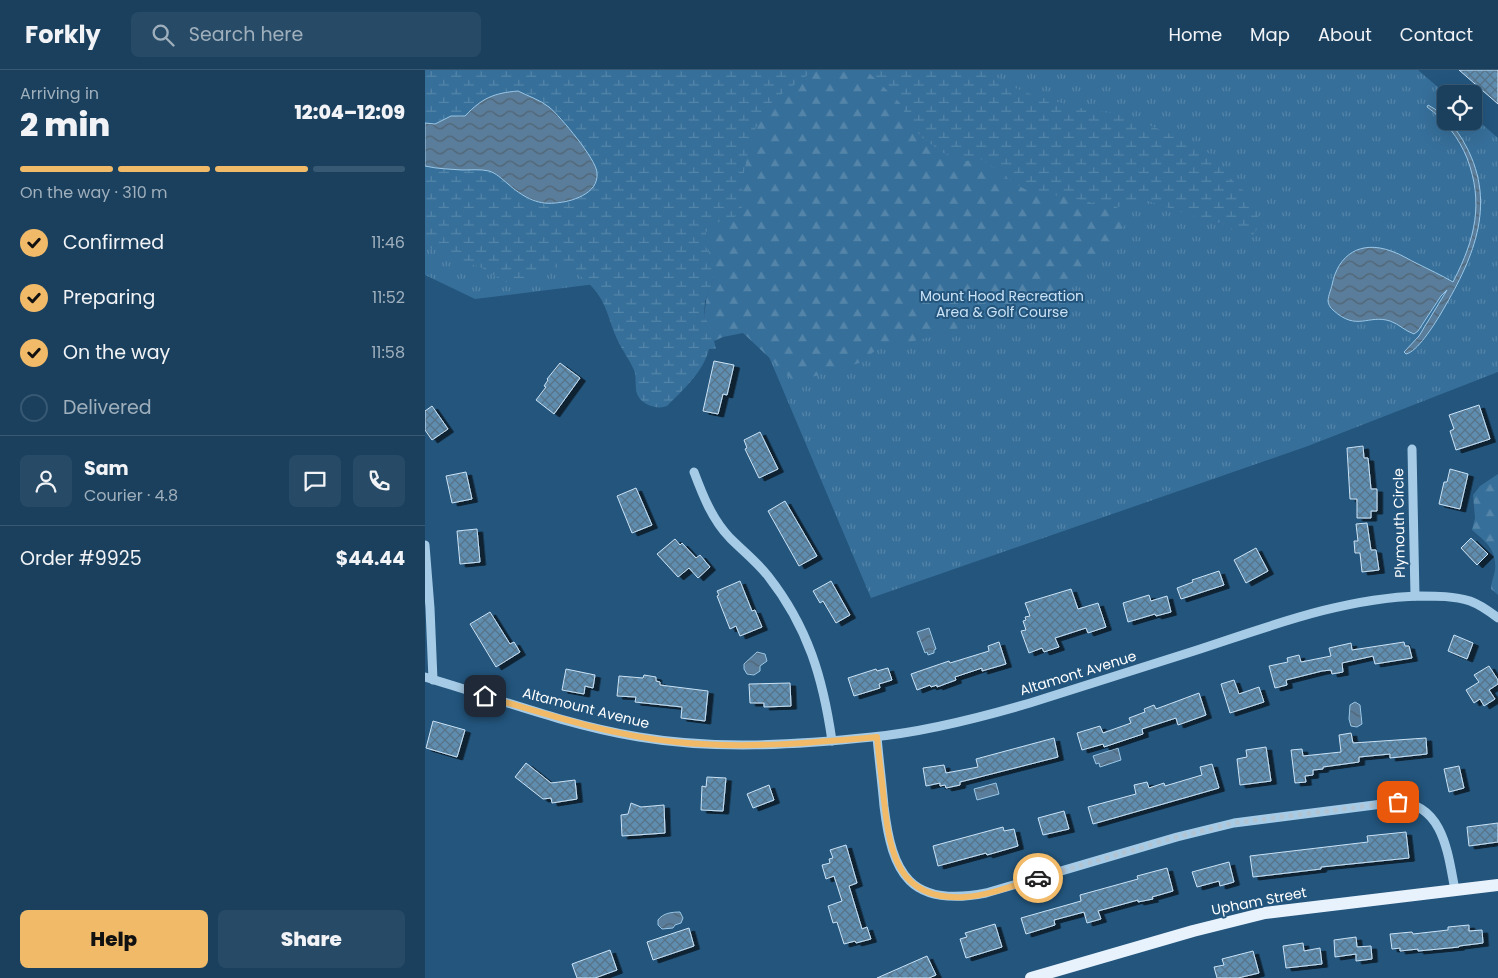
<!DOCTYPE html>
<meta charset="utf-8">
<style>
:root{--surface:#1a405e;--page:#274b67;--text:#f1f3f6;--muted:#9fafbc;--line:#385973;--accent:#f1ba69}
body{margin:0;font-family:Poppins,sans-serif;background:var(--page);color:var(--text);height:100vh;display:flex;flex-direction:column;font-size:19px;white-space:nowrap}
*{box-sizing:border-box;margin:0}
p{font-size:16px;color:var(--muted)}
.icon{flex:none;width:28px;height:28px;fill:none;stroke:currentColor;stroke-width:2;stroke-linecap:round;stroke-linejoin:round}
.map{position:relative;flex:1;overflow:hidden}
.details{display:flex;flex-direction:column;background:var(--surface);width:425px}
.details>*{flex:none}
.buttons{position:absolute;left:1012px;top:15px;display:grid;gap:10px}
.buttons a{display:grid;place-items:center;width:45px;height:45px;border-radius:8px;background:var(--surface);box-shadow:0 5px 20px #0002,0 0 0 1px var(--line);font-size:25px}
.pin{position:absolute;display:grid;place-items:center;width:42px;height:42px;color:#fff;margin:-21px;border-radius:10px;box-shadow:0 2px 8px #0006}
.courier{position:absolute;display:grid;place-items:center;width:50px;height:50px;margin:-25px;border:4px solid #f1ba69;border-radius:50%;background:#fff;color:#222;box-shadow:0 1px 6px #0007}
.headline em{font-style:normal;font-weight:800}
.headline div{display:flex;flex-direction:column-reverse}
.headline{display:flex;align-items:center;justify-content:space-between;height:85px;padding:0 20px}
h1{font-size:32px;font-weight:800;line-height:38px}
.bar{display:grid;grid-template-columns:repeat(4,1fr);gap:8px 5px;align-content:center;height:60px;padding:0 20px}
.bar i{height:6px;border-radius:4px;background:var(--line)}
.bar .current{background:var(--accent)}
.bar p{grid-column:span 4}
.line{display:flex;align-items:center;gap:12px;padding:0 20px;border-top:1px solid var(--line)}
.line div{flex:1}
.round{display:grid;place-items:center;flex:none;width:52px;height:52px;border-radius:8px;background:var(--page)}
ol{padding:0 20px;list-style:none}
li{display:flex;align-items:center;gap:15px;height:55px}
li p{margin-inline-start:auto}
li .icon{padding:5px;border-radius:50%;background:var(--accent);color:#111;stroke-width:4}
li:last-child{color:var(--muted)}
li i{width:28px;height:28px;border:2px solid var(--line);border-radius:50%}
.action{display:flex;gap:10px;margin-top:auto;padding:10px 20px}
.action a{flex:1;height:58px;border-radius:8px;background:var(--accent);color:#111;font-size:20px;font-weight:800;line-height:58px;text-align:center}
.action a+a{background:var(--page);color:var(--text)}
header{display:flex;align-items:center;gap:30px;box-sizing:border-box;height:70px;padding:0 25px;background:var(--surface);border-bottom:1px solid var(--line)}
header strong{font-size:24px}
nav{display:flex;gap:28px;margin-inline-start:auto;font-size:18px}
.search{width:350px;height:45px;background:var(--page);display:flex;align-items:center;gap:12px;box-sizing:border-box;padding:0 18px;border-radius:8px;color:var(--muted);font-size:19px}
main{display:flex;flex:1;min-height:0}
.map>svg:first-child{display:block}
.grass{fill:url(#grass-tufts)}
.forest{fill:url(#forest-firs)}
.wetland{fill:url(#wetland-marsh)}
.water{fill:url(#water-waves);stroke:#9ac7e7}
.building{fill:url(#building-cross-hatch);stroke:#cae2f5;filter:url(#shadow)}
.lines{fill:none;stroke-linecap:round;stroke-linejoin:round}
.minor{stroke:#a6cbe6;stroke-width:9}
.major{stroke:#e7f2fd;stroke-width:12}
.done{stroke:#b2c4d2;stroke-width:5;stroke-dasharray:0 9}
.route{stroke:#f1ba69;stroke-width:6}
.labels{text-anchor:middle;dominant-baseline:central;stroke-width:4;stroke-linejoin:round;paint-order:stroke}
.park-label{font-size:14px;fill:#cae2f5;stroke:#23557d}
.street-label{font-size:14px;fill:#fff;stroke:#23557d}
</style>
<header>
<strong>Forkly</strong>
<div class="search"><svg class="icon" aria-label="search" viewBox="0 0 24 24"><circle cx="10" cy="10" r="6"/><path d="M15 15l6 6"/></svg>Search here</div>
<nav><a>Home</a><a>Map</a><a>About</a><a>Contact</a></nav>
</header>
<main>
<section class="details">
<div class="headline"><div><h1>2 min</h1><p>Arriving in</p></div><em>12:04–12:09</em></div>
<div class="bar"><i class="current"></i><i class="current"></i><i class="current"></i><i></i><p>On the way · 310 m</p></div>
<ol>
<li><svg class="icon" aria-label="check" viewBox="0 0 24 24"><path d="M5 12l5 5 9-10"/></svg>Confirmed<p>11:46</p></li>
<li><svg class="icon" aria-label="check" viewBox="0 0 24 24"><path d="M5 12l5 5 9-10"/></svg>Preparing<p>11:52</p></li>
<li><svg class="icon" aria-label="check" viewBox="0 0 24 24"><path d="M5 12l5 5 9-10"/></svg>On the way<p>11:58</p></li>
<li><i></i>Delivered</li>
</ol>
<div class="line" style="height:90px"><a class="round"><svg class="icon" aria-label="person" viewBox="0 0 24 24"><circle cx="12" cy="8" r="4"/><path d="M4 21q1-7 8-7t8 7"/></svg></a><div><b>Sam</b><p>Courier · 4.8</p></div><a class="round"><svg class="icon" aria-label="chat" viewBox="0 0 24 24"><path d="M4 5h16v11H9l-5 4z"/></svg></a><a class="round"><svg class="icon" aria-label="phone" viewBox="0 0 24 24"><path d="M5 4h4l2 5-3 2q2 4 5 5l2-3 5 2v4C11 20 4 13 5 4z"/></svg></a></div>
<div class="line" style="height:65px"><div>Order #9925</div><b>$44.44</b></div>
<div class="action"><a>Help</a><a>Share</a></div>
</section>
<div class="map">
<svg width="1073" height="908" viewBox="0 0 1073 908">
<defs>
<pattern id="grass-tufts" width="24" height="20" patternUnits="userSpaceOnUse" patternTransform="scale(1.25)"><rect width="24" height="20" fill="#366f9a"/><path d="M3 7l-1-3M5 7V3M7 7l1-3M15 17l-1-3M17 17v-4M19 17l1-3" fill="none" stroke="#5485a9"/></pattern>
<pattern id="forest-firs" width="22" height="20" patternUnits="userSpaceOnUse" patternTransform="scale(1.25)"><rect width="22" height="20" fill="#366f9a"/><path d="M5 1l3.5 6h-7zM16 11l3.5 6h-7z" fill="#5485a9"/></pattern>
<pattern id="wetland-marsh" width="20" height="14" patternUnits="userSpaceOnUse" patternTransform="scale(1.25)"><rect width="20" height="14" fill="#366f9a"/><path d="M1 5h8M5 5V1M11 12h8M15 12V8" fill="none" stroke="#5485a9"/></pattern>
<pattern id="water-waves" width="16" height="10" patternUnits="userSpaceOnUse" patternTransform="scale(1.25)"><rect width="16" height="10" fill="#597d9a"/><path d="M0 5q4-4 8 0t8 0" fill="none" stroke="#526473"/></pattern>
<pattern id="building-cross-hatch" width="8" height="8" patternUnits="userSpaceOnUse" patternTransform="scale(1.25)"><rect width="8" height="8" fill="#5f8db0"/><path d="M0 0l8 8M0 8l8-8" fill="none" stroke="#577388"/></pattern>
<filter id="shadow"><feDropShadow dx="5.5" dy="3" stdDeviation="0" flood-color="#0009"/></filter>
</defs>
<rect width="100%" height="100%" fill="#23557d"/>
<polygon class="grass" points="0,0 993,0 1021,24 1021,51 1049,51 1049,47 1073,68 1073,302 883,376 446,528 306,197 50,229 0,205"/>
<g class="forest">
<path d="M393,0H441C453,9 465,21 475,33C481,39 484,52 490,60C502,76 534,95 555,89L566,95L579,106L605,122L644,127L674,134L689,139L703,152L666,190L634,217L581,244L497,269L451,280L434,293L370,312L318,263L298,267L289,271L279,246L282,225L289,207L281,172L288,154L296,151L317,137C316,104 325,56 348,31C353,26 359,23 364,19C374,11 381,5 393,0Z"/>
<path d="M1073,404V525L1066,519C1066,513 1069,506 1070,500C1072,480 1061,472 1047,460L1050,448L1048,425L1055,416Z"/>
</g>
<g class="wetland">
<path d="M0,0H393C381,5 374,11 364,19C359,23 353,26 349,30C329,50 322,83 318,109C316,118 319,131 316,140C311,151 299,148 290,154C286,155 284,159 281,162V178L289,192L290,201L289,208L280,231L279,246L286,259L291,279H284C279,301 258,320 242,336C232,340 218,335 213,326C209,318 212,308 209,300C204,289 197,280 192,269C184,252 182,233 168,218C152,198 126,190 104,205C99,209 94,214 87,213C75,212 67,203 57,198C51,195 44,194 38,192C26,187 12,182 0,175V96C13,99 25,99 38,100C47,100 57,99 65,102C80,107 89,122 103,129C119,138 157,133 167,117C170,113 171,106 173,102C158,69 109,6 68,25C61,28 55,32 49,37C46,40 44,44 41,46C36,49 6,53 0,53Z"/>
<polygon points="441,0 560,0 586,16 610,26 656,38 702,46 724,55 778,78 791,90 799,99 803,106 823,125 836,153 826,168 814,164 796,153 784,151 723,131 716,130 704,132 689,139 644,127 605,122 586,111 560,91 555,89 541,91 520,84 499,69 491,61 482,49 476,34"/>
</g>
<g class="water">
<path d="M93,21C103,26 115,30 124,37C135,46 172,90 172,103C174,124 146,132 130,133C111,135 97,126 83,114C77,109 71,103 64,101C56,99 46,100 37,100C25,99 13,99 0,96V53L10,54L26,46H40C57,28 69,23 93,21Z"/>
<path d="M1003,35C1020,44 1032,59 1041,76C1073,136 1047,191 1015,245C1009,255 992,282 981,284L979,282L994,266L1022,220L1016,226L993,261L989,264C980,261 974,254 965,251C943,244 932,262 908,240C899,232 905,224 907,215C913,184 936,170 966,181C976,184 984,190 993,194C1005,200 1016,205 1028,212L1029,210C1050,169 1059,133 1042,88C1034,68 1020,50 1002,37Z"/>
<polygon points="504,558 511,579 509,580 509,583 503,585 502,582 500,583 492,562"/>
<polygon points="332,582 340,584 342,591 335,596 335,601 329,605 322,604 319,599 319,594"/>
<polygon points="930,632 935,635 937,654 932,657 926,656 924,649 925,635"/>
<polygon points="693,678 696,690 675,697 674,693 671,694 668,686"/>
<polygon points="571,713 574,724 552,730 549,719"/>
<path d="M255,842L258,848L256,853L250,855L248,858L237,859L233,855V850C238,843 247,842 255,842Z"/>
</g>
<g class="building">
<polygon points="1034,0 1073,0 1073,34"/>
<polygon points="289,291 309,295 302,325 298,324 293,344 278,341"/>
<polygon points="135,293 155,308 129,344 111,330 121,317 119,316 123,310 122,309"/>
<polygon points="1054,335 1065,369 1031,380 1025,361 1029,359 1024,345"/>
<polygon points="7,336 23,359 7,370 0,360 0,341"/>
<polygon points="335,362 353,399 334,408 320,379 322,378 319,370"/>
<polygon points="938,376 939,388 943,388 946,419 952,419 952,441 946,441 946,448 932,448 932,429 925,429 922,378"/>
<polygon points="1025,399 1043,404 1035,439 1014,434 1019,412 1022,412"/>
<polygon points="41,402 47,429 27,433 21,406"/>
<polygon points="211,418 227,455 207,463 192,426"/>
<polygon points="360,431 392,486 374,496 343,441"/>
<polygon points="942,453 946,480 951,480 954,500 937,502 935,483 930,483 929,471 933,471 931,454"/>
<polygon points="52,459 55,492 35,494 32,461"/>
<polygon points="1046,468 1063,484 1052,495 1036,478"/>
<polygon points="250,469 255,475 257,473 271,488 275,485 285,497 273,508 264,498 253,507 232,484"/>
<polygon points="831,478 843,501 821,513 809,490"/>
<polygon points="794,501 799,515 756,529 752,518 768,512 767,510"/>
<polygon points="315,511 327,541 330,540 337,557 315,566 311,556 305,559 292,526 294,525 292,521"/>
<polygon points="406,511 425,545 411,553 398,531 395,533 388,521"/>
<polygon points="646,519 653,539 673,533 681,557 663,563 661,558 630,568 634,577 619,582 617,578 604,583 596,561 601,560 598,551 601,550 600,547 605,546 600,533"/>
<polygon points="724,525 726,531 742,526 746,542 731,546 730,544 703,552 698,533"/>
<polygon points="65,542 85,574 89,572 95,582 71,597 45,554"/>
<polygon points="1029,565 1048,573 1042,589 1023,581"/>
<polygon points="574,572 581,594 557,601 557,598 530,607 531,610 512,617 512,615 506,617 505,615 492,620 486,604 524,591 525,593 564,581 563,576"/>
<polygon points="979,572 980,576 984,576 987,588 950,594 948,586 917,593 918,602 907,604 906,600 897,601 861,610 862,615 850,618 844,596 863,592 862,588 874,585 876,592 906,586 904,578 926,573 927,580"/>
<polygon points="1064,596 1073,610 1073,614 1064,620 1070,629 1059,636 1055,629 1049,633 1041,620 1054,612 1049,605"/>
<polygon points="463,598 467,610 454,614 455,618 429,626 423,608 451,599 452,601"/>
<polygon points="141,599 170,605 168,618 160,616 159,624 137,620"/>
<polygon points="219,605 231,607 231,611 235,612 235,615 283,621 280,651 256,648 257,637 210,632 211,627 192,626 194,606 218,608"/>
<polygon points="809,610 814,624 834,617 839,632 805,643 796,614"/>
<polygon points="365,613 366,636 339,637 339,633 325,633 324,614"/>
<polygon points="774,623 781,645 753,655 751,648 717,659 718,664 679,677 678,674 657,680 652,663 675,656 678,663 706,653 704,648 720,642 719,639 729,635 731,639"/>
<polygon points="8,651 40,660 32,687 1,678"/>
<polygon points="926,663 928,673 1001,668 1002,684 965,688 965,684 934,687 934,692 898,697 898,699 888,700 888,705 880,706 881,712 870,713 866,680 877,679 878,686 916,682 914,665"/>
<polygon points="629,668 633,687 535,712 535,715 521,718 520,715 515,716 515,713 501,716 498,698 519,695 521,703 553,697 551,689"/>
<polygon points="841,677 846,711 815,715 812,689 822,687 821,680"/>
<polygon points="101,693 126,713 150,710 152,729 127,733 126,728 118,729 90,707"/>
<polygon points="787,694 794,718 668,754 663,737 711,724 709,715 722,712 724,718 739,713 740,716 777,705 775,697"/>
<polygon points="1034,696 1039,718 1024,722 1019,699"/>
<polygon points="282,707 301,708 298,741 276,740 277,716 281,717"/>
<polygon points="344,715 349,730 328,738 322,724"/>
<polygon points="206,733 216,737 239,735 240,763 197,766 196,745 203,744"/>
<polygon points="639,741 644,759 618,765 613,748"/>
<polygon points="1073,753 1073,772 1044,776 1042,757"/>
<polygon points="578,757 579,761 589,759 593,776 562,785 561,783 513,796 508,776"/>
<polygon points="981,762 984,788 896,797 896,799 828,807 825,786 943,772 942,766"/>
<polygon points="421,775 432,813 424,816 437,859 442,857 446,869 431,873 430,871 419,874 412,852 408,853 403,836 417,831 409,806 401,809 397,795 405,793 404,789 408,788 405,780"/>
<polygon points="804,792 809,812 795,816 794,811 772,817 767,802"/>
<polygon points="742,798 748,821 727,827 728,829 713,832 713,830 673,841 676,849 662,853 659,842 629,850 630,855 601,864 596,848 656,831 655,825 713,809 712,806"/>
<polygon points="570,854 577,877 541,888 535,869 542,867 540,863"/>
<polygon points="1044,855 1044,861 1057,860 1058,873 1034,876 1034,877 993,881 993,879 975,881 975,878 967,879 965,864 987,862 988,864 1023,860 1023,857"/>
<polygon points="264,858 269,876 228,890 222,872"/>
<polygon points="931,867 932,877 946,876 947,889 931,891 931,884 910,887 909,870"/>
<polygon points="878,873 879,881 895,878 897,894 861,898 858,876"/>
<polygon points="185,880 192,900 170,908 152,908 147,894"/>
<polygon points="828,881 834,903 813,908 792,908 789,897 799,895 797,889"/>
<polygon points="502,886 511,905 504,908 452,908"/>
</g>
<g class="lines">
<g class="minor">
<polyline points="987,379 990,526"/>
<path d="M269,402C278,426 287,449 305,468C318,481 332,492 343,506C383,557 398,608 407,671"/>
<polyline points="0,475 5,538 8,610"/>
<path d="M0,607C71,628 141,655 214,667C291,680 370,675 447,667C500,662 554,648 605,633C660,616 714,598 769,581C843,557 917,528 995,526C1012,526 1029,526 1045,531C1056,535 1064,541 1073,548"/>
<path d="M452,667C454,690 457,713 459,736C467,804 485,838 561,823L752,767L809,753L973,732C1019,734 1023,785 1030,820"/>
</g>
<polyline class="major" points="606,908 768,861 840,843 1073,815"/>
</g>
<g class="lines">
<polyline class="done" points="613,808 752,767 809,753 973,732"/>
<path class="route" d="M60,626C123,645 185,665 251,672C318,679 385,673 452,667C454,688 457,710 459,731C465,784 473,831 540,827C565,825 589,815 613,808"/>
</g>
<g class="labels">
<g class="park-label">
<text x="577" y="226">Mount Hood Recreation<tspan x="577" dy="16">Area &amp; Golf Course</tspan></text>
</g>
<g class="street-label">
<text transform="translate(974 453) rotate(-91)">Plymouth Circle</text>
<text transform="translate(653 603) rotate(-17)">Altamont Avenue</text>
<text transform="translate(161 638) rotate(14)">Altamount Avenue</text>
<text transform="translate(834 831) rotate(-11)">Upham Street</text>
</g>
</g>
</svg>
<div class="buttons">
<a><svg class="icon" aria-label="locate" viewBox="0 0 24 24"><circle cx="12" cy="12" r="6"/><path d="M12 2v4M12 18v4M2 12h4M18 12h4"/></svg></a>
</div>
<div class="pin" style="left:973px;top:732px;background:#ea580c"><svg class="icon" aria-label="bag" viewBox="0 0 24 24"><path d="M5 8h14l-1 12H6zM9 8a3 3 0 0 1 6 0"/></svg></div>
<div class="pin" style="left:60px;top:626px;background:#1f2937"><svg class="icon" aria-label="home" viewBox="0 0 24 24"><path d="M3 11l9-7 9 7M6 9v11h12V9"/></svg></div>
<div class="courier" style="left:613px;top:808px"><svg class="icon" aria-label="car" viewBox="0 0 24 24"><path d="M5 17H2v-5l4-1 3-4h7l3 4 3 1v5h-3M9 17h6M6 11h13"/><circle cx="7" cy="17" r="2"/><circle cx="17" cy="17" r="2"/></svg></div>
</div>
</main>
